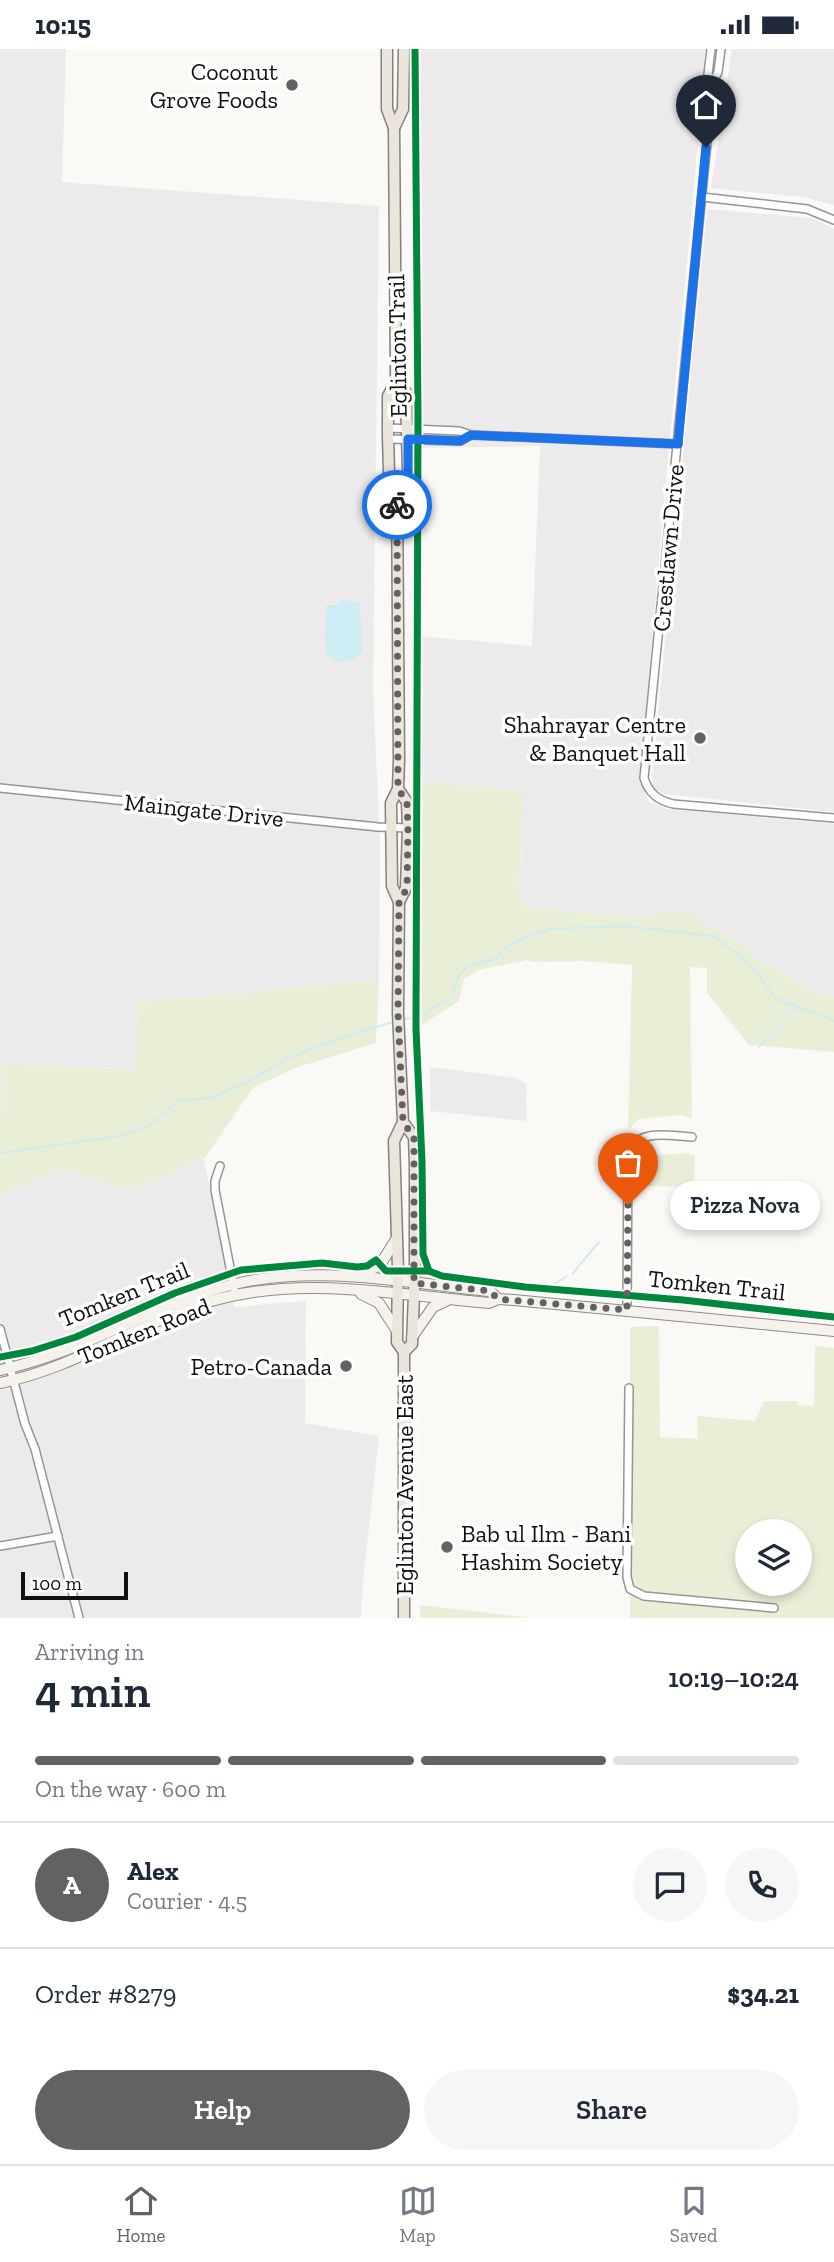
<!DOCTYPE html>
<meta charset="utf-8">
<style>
:root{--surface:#fff;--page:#f6f6f7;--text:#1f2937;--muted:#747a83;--line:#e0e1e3;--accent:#626260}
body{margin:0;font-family:"Zilla Slab",serif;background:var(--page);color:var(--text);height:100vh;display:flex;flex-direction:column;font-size:26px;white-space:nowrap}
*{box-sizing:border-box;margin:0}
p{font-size:23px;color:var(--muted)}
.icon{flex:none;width:38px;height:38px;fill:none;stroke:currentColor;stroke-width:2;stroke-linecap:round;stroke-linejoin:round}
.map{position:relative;height:1569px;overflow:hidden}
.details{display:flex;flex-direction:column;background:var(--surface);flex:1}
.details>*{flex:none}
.tools{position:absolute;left:735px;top:1470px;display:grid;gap:14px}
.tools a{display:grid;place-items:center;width:77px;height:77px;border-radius:50%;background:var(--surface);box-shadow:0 4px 10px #0003;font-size:35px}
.scale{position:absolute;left:21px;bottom:18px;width:107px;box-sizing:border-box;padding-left:7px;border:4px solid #101010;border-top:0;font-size:19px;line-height:24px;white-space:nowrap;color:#101010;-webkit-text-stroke:5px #fff;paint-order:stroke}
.pin{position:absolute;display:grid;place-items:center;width:60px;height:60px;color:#fff;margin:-72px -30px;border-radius:50% 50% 50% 0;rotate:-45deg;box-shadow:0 0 7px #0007}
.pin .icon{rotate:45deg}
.courier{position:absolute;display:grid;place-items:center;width:70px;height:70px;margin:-35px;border:5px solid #1a73e8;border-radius:50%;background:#fff;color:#222;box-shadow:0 2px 9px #0007}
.bubble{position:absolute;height:49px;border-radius:24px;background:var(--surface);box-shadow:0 4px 10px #0003;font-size:23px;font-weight:600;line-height:49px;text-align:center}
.headline em{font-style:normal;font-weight:600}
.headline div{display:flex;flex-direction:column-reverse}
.headline{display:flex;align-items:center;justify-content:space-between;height:119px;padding:0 35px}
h1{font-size:46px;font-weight:600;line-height:52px}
.bar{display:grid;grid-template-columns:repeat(4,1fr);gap:10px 7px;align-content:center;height:84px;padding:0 35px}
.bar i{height:9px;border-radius:5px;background:var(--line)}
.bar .on{background:var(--accent)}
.bar p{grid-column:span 4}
.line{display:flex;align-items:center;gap:18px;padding:0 35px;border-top:2px solid var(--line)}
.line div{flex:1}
.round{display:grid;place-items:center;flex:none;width:74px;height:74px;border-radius:37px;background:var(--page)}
.action{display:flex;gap:14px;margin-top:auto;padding:14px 35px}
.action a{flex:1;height:80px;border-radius:42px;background:var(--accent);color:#fff;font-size:28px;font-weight:600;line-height:80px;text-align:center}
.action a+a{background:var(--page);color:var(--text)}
.status{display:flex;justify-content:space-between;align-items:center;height:49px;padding:0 35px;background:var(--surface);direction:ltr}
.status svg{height:19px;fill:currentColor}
.menu{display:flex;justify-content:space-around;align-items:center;height:98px;border-top:2px solid var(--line);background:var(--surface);font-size:19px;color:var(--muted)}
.menu a{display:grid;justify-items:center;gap:4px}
.menu .on{color:var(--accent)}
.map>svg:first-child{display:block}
.industrial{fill:#edeaec}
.green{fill:#e9efd7;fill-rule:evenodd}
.water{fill:#ceecf3}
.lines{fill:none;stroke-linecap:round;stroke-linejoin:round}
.stream{stroke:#ceecf3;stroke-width:2}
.street-casing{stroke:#969594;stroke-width:10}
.secondary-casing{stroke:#8c8c8a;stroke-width:12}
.primary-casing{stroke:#838281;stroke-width:13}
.street{stroke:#fefefe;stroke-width:7}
.secondary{stroke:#f5f2ec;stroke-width:10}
.primary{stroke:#ece5dc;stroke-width:10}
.cycleway-casing{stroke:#fff;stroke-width:11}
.cycleway{stroke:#00873e;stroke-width:7}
.done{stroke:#626260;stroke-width:7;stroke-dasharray:0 12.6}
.route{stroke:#1a73e8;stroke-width:9}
.poi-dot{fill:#626260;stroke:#fff;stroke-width:2.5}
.labels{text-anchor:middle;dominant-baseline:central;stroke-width:7;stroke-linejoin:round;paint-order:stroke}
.poi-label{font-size:24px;fill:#101010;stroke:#fff;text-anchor:end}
.street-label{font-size:24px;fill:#101010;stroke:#fff}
</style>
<div class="status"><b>10:15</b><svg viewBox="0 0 49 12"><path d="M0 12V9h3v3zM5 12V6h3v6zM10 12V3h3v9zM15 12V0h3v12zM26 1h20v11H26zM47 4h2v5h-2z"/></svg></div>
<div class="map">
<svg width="834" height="1569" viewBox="0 0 834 1569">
<rect width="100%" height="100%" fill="#fbf9f6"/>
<g class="industrial">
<polygon points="0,0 66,0 62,133 379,157 373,642 380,793 379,930 234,945 140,952 136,1021 3,1014 0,1065"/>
<polygon points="419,0 705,0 692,163 668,408 640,727 648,752 668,760 834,775 834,948 817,944 758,911 736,890 710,878 688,863 630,868 525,858 519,844 523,742 419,732 418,587 532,597 540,397 419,399"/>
<polygon points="732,0 834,0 834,156 803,148 711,139"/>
<polygon points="707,160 812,169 834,180 834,763 664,745 653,739 652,728"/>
<polygon points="430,1018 517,1029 526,1035 527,1072 430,1062"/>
<polygon points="204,1110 234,1258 306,1252 305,1374 379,1387 363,1533 361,1569 0,1569 0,1148 61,1119 128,1142"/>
</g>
<g class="green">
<polygon points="419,732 523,742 519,844 525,858 630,868 688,862 710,878 736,890 758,911 817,944 834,948 834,1003 749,996 707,944 707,919 690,918 692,1069 682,1066 639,1070 628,1081 632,916 584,912 531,913 528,911 478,921 464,930 459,952 422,976"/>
<polygon points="379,930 376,994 295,1019 253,1039 204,1110 128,1142 61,1119 0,1148 0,1065 3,1014 135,1021 139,952 234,945"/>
<polygon points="683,1104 695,1106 694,1138 644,1137 646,1114 653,1107"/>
<path d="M659,1277L660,1388L698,1390L697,1367L755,1372L764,1352H798V1356L814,1357L815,1297L834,1299V1569H630V1278ZM747,1482H800V1535H747Z"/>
<polygon points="420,1556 533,1569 420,1569"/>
</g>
<path class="water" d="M342,551L360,554L362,601L356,610L340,613L329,608C322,594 327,572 326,556H338Z"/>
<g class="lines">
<g class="stream">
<polyline points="403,971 424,965 451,947 459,926 468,917 496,910 504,900 526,888 551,880 624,877 714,887 754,919 775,949 834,972"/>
<polyline points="759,998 797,958"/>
<polyline points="0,1104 120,1087 150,1076 179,1051 211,1049 251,1031 290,1008 358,983 394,973"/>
<polyline points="573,1224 599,1193"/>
<polyline points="550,1238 567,1227"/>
</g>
<g class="street-casing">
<g id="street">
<polyline points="711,0 708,25 713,33"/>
<path d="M721,0L718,23L713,33L644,729C649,745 658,751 673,755L834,769"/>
<polyline points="702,148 807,160 834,171"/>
<polyline points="388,379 459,382 471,386 678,395"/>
<polyline points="388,390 460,392 471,386"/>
<polyline points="0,739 378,778 408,779"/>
<polyline points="220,1117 215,1132 215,1141 234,1239"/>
<path d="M627,1261L628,1102C641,1079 670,1087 692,1088"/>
<polyline points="0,1280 25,1375 35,1400 79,1569"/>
<polyline points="629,1339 627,1528 630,1540 644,1547 774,1559"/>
<polyline points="0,1497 58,1487"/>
</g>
</g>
<g class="secondary-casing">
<g id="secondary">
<polyline points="359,1227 380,1216 397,1189"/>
<polyline points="361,1245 379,1254 397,1282"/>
<polyline points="412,1288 433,1258 446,1252"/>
<path d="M0,1321C83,1304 153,1255 235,1235C318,1215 407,1234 490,1242L498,1250"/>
<path d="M0,1334C74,1319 137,1275 208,1253C299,1225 397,1246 489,1254L498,1250L514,1251L834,1282"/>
</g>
</g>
<g class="primary-casing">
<g id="primary">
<polyline points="387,0 387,60 394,79 396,332 388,347 388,386 389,424 397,440 399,711 398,740 391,754 392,837 399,853 398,963 403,1073 394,1092 398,1221 397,1293 404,1303 404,1569"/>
<polyline points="394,79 403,60 404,0"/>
<polyline points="396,332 406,343 408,425 397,440"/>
<polyline points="398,740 407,753 408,779 406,839 399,853"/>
<polyline points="403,1073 414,1088 415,1117 415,1221 412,1295 404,1303"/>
</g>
</g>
<use href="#street" class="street"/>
<use href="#secondary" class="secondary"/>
<use href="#primary" class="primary"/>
<g class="cycleway-casing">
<g id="cycleway">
<polyline points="415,0 418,368 416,980 422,1112 423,1205 429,1222"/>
<polyline points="0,1308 32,1302 76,1288 175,1244 241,1221 322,1214 357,1218 367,1217 376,1211 386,1222 429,1222 442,1227 525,1238 683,1251 834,1268"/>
</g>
</g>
<use href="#cycleway" class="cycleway"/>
</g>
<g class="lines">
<polyline class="done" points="397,456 398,740 407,753 408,779 407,839 399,853 398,964 403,1073 414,1088 414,1234 490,1242 498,1250 627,1261 628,1156"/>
<polyline class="route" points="397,456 397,440 408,425 408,390 460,392 471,386 678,395 706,98"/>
</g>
<g class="poi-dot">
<circle cx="292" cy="36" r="7"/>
<circle cx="700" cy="689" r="7"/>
<circle cx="346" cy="1317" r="7"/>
<circle cx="447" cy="1498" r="7"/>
</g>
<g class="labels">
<g class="poi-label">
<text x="278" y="22">Coconut<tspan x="278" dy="28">Grove Foods</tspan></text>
<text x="686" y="675">Shahrayar Centre<tspan x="686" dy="28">&amp; Banquet Hall</tspan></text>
<text x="332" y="1317">Petro-Canada</text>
<text x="461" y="1484" text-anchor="start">Bab ul Ilm - Bani<tspan x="461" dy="28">Hashim Society</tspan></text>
</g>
<g class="street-label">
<text transform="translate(397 297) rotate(-91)">Eglinton Trail</text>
<text transform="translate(668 499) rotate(-85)">Crestlawn Drive</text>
<text transform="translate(204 761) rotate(6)">Maingate Drive</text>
<text transform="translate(717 1236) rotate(6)">Tomken Trail</text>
<text transform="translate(124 1245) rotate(-22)">Tomken Trail</text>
<text transform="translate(144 1282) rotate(-22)">Tomken Road</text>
<text transform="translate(404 1436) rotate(-90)">Eglinton Avenue East</text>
</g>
</g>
</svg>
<div class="tools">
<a><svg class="icon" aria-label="layers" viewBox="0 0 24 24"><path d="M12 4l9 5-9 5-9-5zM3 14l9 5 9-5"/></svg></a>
</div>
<div class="scale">100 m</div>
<div class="pin" style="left:628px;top:1156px;background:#ea580c"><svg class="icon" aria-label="bag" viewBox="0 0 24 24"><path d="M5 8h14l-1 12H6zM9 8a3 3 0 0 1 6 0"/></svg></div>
<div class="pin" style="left:706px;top:98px;background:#1f2937"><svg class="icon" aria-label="home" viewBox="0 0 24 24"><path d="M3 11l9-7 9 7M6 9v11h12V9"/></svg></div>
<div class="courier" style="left:397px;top:456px"><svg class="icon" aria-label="bike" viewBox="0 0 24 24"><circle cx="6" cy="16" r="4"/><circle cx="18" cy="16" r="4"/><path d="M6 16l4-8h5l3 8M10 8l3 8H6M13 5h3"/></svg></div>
<div class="bubble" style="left:670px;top:1132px;width:150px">Pizza Nova</div>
</div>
<section class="details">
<div class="headline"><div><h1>4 min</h1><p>Arriving in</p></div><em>10:19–10:24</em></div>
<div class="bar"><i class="on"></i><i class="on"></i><i class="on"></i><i></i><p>On the way · 600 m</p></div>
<div class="line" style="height:126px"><b class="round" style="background:var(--accent);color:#fff">A</b><div><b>Alex</b><p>Courier · 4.5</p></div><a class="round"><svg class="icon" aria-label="chat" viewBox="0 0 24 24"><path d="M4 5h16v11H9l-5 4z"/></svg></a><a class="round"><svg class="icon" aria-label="phone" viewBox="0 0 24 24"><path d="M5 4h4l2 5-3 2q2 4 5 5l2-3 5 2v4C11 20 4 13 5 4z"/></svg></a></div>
<div class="line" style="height:91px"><div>Order #8279</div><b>$34.21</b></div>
<div class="action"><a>Help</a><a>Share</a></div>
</section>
<nav class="menu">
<a class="on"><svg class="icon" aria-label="home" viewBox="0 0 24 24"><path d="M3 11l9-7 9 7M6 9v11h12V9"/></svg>Home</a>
<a><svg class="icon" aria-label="map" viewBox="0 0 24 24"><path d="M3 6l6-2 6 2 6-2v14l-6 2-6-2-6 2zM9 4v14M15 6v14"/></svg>Map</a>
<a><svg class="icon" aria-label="saved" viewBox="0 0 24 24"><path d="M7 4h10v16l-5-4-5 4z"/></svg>Saved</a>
</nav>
